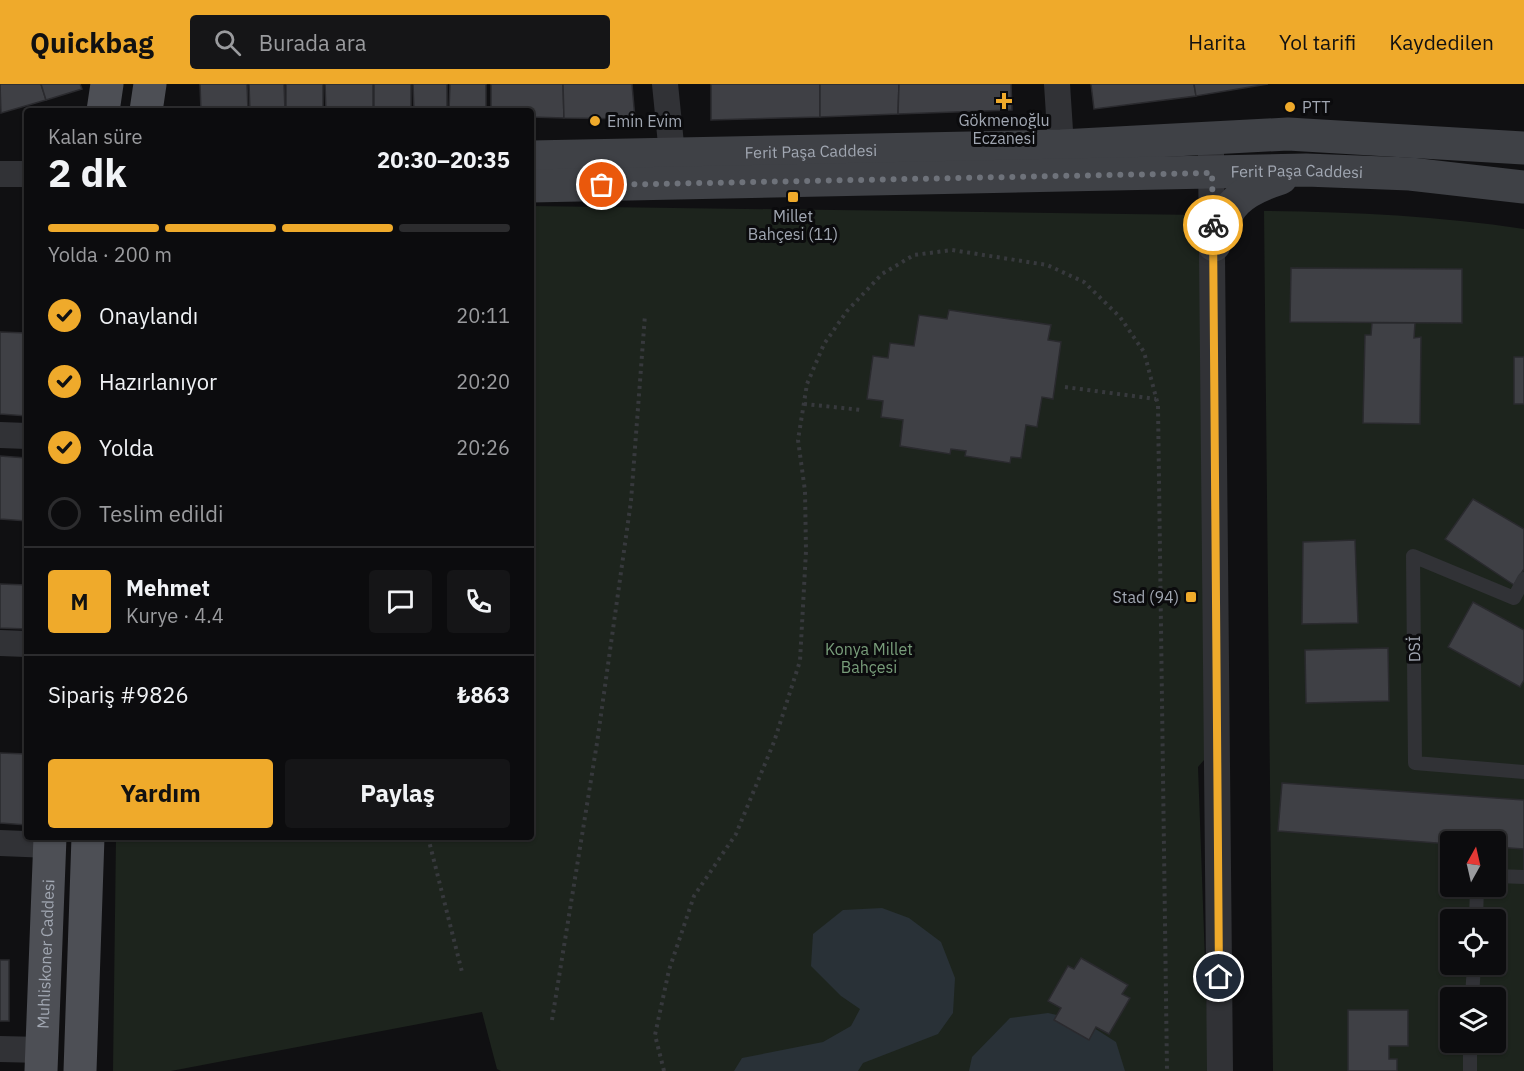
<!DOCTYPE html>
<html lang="tr">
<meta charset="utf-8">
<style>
:root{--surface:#0c0c0e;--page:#151517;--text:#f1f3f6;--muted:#9a9b9e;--line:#2c2c2e;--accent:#efaa2b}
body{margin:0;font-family:"IBM Plex Sans",sans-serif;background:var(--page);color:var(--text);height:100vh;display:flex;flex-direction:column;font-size:22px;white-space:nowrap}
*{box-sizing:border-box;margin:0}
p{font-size:20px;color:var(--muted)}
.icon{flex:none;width:33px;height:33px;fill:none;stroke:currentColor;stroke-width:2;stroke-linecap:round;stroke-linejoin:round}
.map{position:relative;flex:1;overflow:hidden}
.drawer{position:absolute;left:24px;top:24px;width:510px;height:732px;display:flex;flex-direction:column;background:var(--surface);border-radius:6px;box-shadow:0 2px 4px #0004,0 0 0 2px var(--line)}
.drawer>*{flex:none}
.needle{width:39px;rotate:8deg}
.buttons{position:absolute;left:1440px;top:747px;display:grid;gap:12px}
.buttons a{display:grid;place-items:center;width:66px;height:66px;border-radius:6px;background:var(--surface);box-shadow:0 2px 4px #0004,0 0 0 2px var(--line);font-size:30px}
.pin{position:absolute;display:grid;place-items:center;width:51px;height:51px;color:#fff;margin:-26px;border:3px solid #fff;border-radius:50%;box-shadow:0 2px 6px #0007}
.courier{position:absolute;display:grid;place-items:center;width:60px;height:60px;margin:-30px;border:4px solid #efaa2b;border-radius:50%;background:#fff;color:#222;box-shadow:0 2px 8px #0007}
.head em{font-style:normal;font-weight:700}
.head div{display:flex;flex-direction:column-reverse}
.head{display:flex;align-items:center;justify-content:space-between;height:102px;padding:0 24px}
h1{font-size:39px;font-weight:700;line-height:45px}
.bar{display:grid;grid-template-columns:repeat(4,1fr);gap:9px 6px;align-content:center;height:72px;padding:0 24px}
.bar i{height:8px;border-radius:4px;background:var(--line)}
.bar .current{background:var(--accent)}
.bar p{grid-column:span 4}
.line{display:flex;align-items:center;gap:15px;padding:0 24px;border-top:2px solid var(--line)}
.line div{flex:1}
.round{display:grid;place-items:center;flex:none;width:63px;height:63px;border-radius:6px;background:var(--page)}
ol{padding:0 24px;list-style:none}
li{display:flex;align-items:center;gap:18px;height:66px}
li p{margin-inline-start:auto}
li .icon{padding:6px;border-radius:50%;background:var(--accent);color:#111;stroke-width:4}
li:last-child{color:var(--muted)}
li i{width:33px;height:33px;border:3px solid var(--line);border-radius:50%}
.action{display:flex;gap:12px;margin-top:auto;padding:12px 24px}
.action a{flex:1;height:69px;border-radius:6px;background:var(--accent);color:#111;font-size:24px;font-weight:700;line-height:69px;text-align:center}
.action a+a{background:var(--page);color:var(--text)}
header{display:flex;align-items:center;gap:36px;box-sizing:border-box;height:84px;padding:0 30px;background:var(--accent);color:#111}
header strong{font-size:28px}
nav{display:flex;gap:33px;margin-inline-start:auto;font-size:21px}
.search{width:420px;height:54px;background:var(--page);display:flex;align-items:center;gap:15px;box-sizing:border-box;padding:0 21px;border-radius:6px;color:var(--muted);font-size:22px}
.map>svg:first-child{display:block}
.green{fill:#1d241d;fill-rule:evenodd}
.water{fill:#293137}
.building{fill:#3f4045;stroke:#2a2a2e;stroke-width:1.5}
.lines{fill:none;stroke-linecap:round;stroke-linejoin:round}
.path{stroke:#37393d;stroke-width:4;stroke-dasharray:3 4.5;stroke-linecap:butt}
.service{stroke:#313236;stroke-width:14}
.minor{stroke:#313236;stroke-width:26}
.secondary{stroke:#3f4146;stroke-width:33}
.primary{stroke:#4d4f55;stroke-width:33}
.done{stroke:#6e727a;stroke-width:6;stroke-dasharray:0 10.8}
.route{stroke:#efaa2b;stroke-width:8}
.poi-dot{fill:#efaa2b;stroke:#0b0b0d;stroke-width:2}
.labels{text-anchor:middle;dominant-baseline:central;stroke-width:6;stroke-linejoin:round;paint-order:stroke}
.poi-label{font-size:16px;fill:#a1a7b2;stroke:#0b0b0d;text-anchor:start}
.street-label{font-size:16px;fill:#a1a7b2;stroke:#0b0b0d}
.park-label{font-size:16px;fill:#789d7a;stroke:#0b0b0d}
</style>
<header>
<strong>Quickbag</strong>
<div class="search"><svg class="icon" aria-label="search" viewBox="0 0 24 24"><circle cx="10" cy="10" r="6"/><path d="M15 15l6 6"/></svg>Burada ara</div>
<nav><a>Harita</a><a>Yol tarifi</a><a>Kaydedilen</a></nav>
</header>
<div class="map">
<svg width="1524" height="987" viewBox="0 0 1524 987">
<rect width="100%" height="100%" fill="#101012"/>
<g class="green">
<polygon points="531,122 1201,131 1210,669 1198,683 1209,987 501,987 497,985 482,928 171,987 113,987 116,753 531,753"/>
<path d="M1264,127C1351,128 1438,132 1524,145V987H1273ZM1450,758H1496V802H1450ZM1450,836H1496V880H1450ZM1450,914H1496V958H1450Z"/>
</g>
<g class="water">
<polygon points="882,824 909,834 941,858 955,894 953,929 938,950 863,979 858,987 734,987 742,974 823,958 851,942 860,925 841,912 811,882 813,850 843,826"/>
<polygon points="1048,929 1083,937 1116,958 1125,987 969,987 972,973 1010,934"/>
</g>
<g class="building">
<polygon points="0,0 41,0 46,16 1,29"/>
<polygon points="41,0 80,0 82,5 46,16"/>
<polygon points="200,0 247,0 248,27 201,27"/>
<polygon points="249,0 284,0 285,27 250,27"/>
<rect x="286" y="0" width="37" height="27"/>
<polygon points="325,0 373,0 373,27 326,27"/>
<rect x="374" y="0" width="37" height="27"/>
<polygon points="413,0 447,0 447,27 414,27"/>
<polygon points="450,0 486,0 486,27 449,27"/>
<polygon points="491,0 563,0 564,34 531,33 531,27 491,27"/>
<polygon points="563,0 632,0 635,35 564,34"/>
<polygon points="711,0 820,0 820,33 711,36"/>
<polygon points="820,0 899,0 898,30 820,33"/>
<polygon points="899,0 1011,0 1012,26 898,30"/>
<polygon points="1091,0 1194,0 1196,12 1094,25"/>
<polygon points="1194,0 1268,0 1196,12"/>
<polygon points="1291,184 1462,185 1462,239 1290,238"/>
<polygon points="949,226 1051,241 1048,256 1061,258 1053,315 1042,313 1037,343 1026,341 1021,374 1011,373 1010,379 965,372 966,367 951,365 950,370 900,362 903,336 881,333 883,317 867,315 873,272 888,274 890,259 914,262 919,231 947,235"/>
<polygon points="1372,239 1415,239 1414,254 1421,253 1420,340 1363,339 1365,251 1371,251"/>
<polygon points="0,248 27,249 27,332 0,330"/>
<rect x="1514" y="273" width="10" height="47"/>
<polygon points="0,372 27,374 27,437 0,435"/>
<polygon points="1473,415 1524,445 1524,485 1514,501 1445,455"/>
<polygon points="1355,456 1358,539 1302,540 1303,458"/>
<polygon points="0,500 27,501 27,545 0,544"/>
<polygon points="1473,518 1524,546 1524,596 1520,603 1448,563"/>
<polygon points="1388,564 1389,617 1306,619 1305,566"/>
<polygon points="0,669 27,670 27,741 0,739"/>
<polygon points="1282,699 1524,716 1524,786 1524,765 1496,763 1496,758 1450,758 1450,760 1278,747"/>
<polygon points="1081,874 1128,901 1122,910 1130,914 1109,950 1096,943 1089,956 1054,936 1061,924 1048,917 1068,882 1074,885"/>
<rect x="0" y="876" width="9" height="61"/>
<polygon points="1348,926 1408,926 1408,962 1389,962 1389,975 1397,975 1397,987 1348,987"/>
</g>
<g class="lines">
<g class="path">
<polyline points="1065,303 1156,315"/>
<polyline points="804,320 862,326"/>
<polyline points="428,753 462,888"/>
<polyline points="552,936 597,659 631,417 645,231"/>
<polyline points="664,987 655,951 669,886 694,812 736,750 774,658 800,577 806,467 805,407 798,356 807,300 824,260 847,227 882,190 914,171 952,166 1047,181 1084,198 1120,233 1144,268 1158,321 1167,987"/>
</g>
<g class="service">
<polyline points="1524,495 1514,514 1413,472 1415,679 1524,688"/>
<polyline points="1496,792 1524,793"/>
<polyline points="1476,836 1477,802"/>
<polyline points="1472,914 1474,880"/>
<polyline points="1470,987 1470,958"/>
</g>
<g class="minor">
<polyline points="665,0 672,70"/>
<polyline points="1057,0 1061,62"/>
<polyline points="1211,69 1220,987"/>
<polyline points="0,90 27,90"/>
<polyline points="0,351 27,352"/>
<polyline points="0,559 27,560"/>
<polyline points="0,759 50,761"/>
<polyline points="0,965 42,966"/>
</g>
<g class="secondary">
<path id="s1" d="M531,73L1061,62L1288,50L1524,64"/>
<path id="s2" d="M531,102L1306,86L1410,90L1524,103"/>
<path d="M1214,161C1226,120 1240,107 1281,94"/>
</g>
<g class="primary">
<polyline points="103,27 107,0"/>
<polyline points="146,27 150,0"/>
<path id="s3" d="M41,987L50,753"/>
<polyline points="80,987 88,753"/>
</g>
</g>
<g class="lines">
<polyline class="done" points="602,101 1212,89 1213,141"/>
<polyline class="route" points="1213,141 1219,893"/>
</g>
<g class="poi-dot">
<path d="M1001 8h6v6h6v6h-6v6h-6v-6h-6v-6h6z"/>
<circle cx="1290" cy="23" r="6"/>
<circle cx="595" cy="37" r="6"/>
<rect x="787" y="107" width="12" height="12" rx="3"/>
<rect x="1185" y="507" width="12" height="12" rx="3"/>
</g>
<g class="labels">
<g class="poi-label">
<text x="1302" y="23">PTT</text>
<text x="1004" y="36" text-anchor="middle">Gökmenoğlu<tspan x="1004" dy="18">Eczanesi</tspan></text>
<text x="607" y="37">Emin Evim</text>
<text x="793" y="132" text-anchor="middle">Millet<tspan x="793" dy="18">Bahçesi (11)</tspan></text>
<text x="1179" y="513" text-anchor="end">Stad (94)</text>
</g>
<g class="street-label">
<text stroke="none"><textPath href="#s1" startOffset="280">Ferit Paşa Caddesi</textPath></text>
<text stroke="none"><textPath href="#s2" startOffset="766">Ferit Paşa Caddesi</textPath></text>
<text transform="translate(1414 565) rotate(-91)">DSİ</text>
<text stroke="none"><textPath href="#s3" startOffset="117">Muhliskoner Caddesi</textPath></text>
</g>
<g class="park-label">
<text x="869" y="565">Konya Millet<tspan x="869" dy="18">Bahçesi</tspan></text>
</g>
</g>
</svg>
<div class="buttons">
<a><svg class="needle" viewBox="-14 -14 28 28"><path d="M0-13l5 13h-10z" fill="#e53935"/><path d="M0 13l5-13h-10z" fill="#9a9b9e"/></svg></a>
<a><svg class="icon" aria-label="locate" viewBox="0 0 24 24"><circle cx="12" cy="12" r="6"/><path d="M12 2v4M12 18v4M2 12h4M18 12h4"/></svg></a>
<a><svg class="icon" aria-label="layers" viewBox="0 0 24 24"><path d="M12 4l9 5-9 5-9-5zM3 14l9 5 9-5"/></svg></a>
</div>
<div class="pin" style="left:602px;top:101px;background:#ea580c"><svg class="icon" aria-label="bag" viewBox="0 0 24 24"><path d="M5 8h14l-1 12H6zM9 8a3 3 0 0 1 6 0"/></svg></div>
<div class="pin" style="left:1219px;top:893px;background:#1f2937"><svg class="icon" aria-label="home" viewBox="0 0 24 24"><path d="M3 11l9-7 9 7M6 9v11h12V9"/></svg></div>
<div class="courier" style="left:1213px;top:141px"><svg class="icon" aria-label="bike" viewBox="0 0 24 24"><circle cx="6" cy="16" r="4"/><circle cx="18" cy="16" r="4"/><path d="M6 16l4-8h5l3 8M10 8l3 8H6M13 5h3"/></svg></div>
<section class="drawer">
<div class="head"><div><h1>2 dk</h1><p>Kalan süre</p></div><em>20:30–20:35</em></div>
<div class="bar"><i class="current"></i><i class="current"></i><i class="current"></i><i></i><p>Yolda · 200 m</p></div>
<ol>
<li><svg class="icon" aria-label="check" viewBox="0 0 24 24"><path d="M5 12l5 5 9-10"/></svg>Onaylandı<p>20:11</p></li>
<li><svg class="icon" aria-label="check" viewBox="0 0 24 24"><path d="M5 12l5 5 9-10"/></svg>Hazırlanıyor<p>20:20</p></li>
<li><svg class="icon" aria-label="check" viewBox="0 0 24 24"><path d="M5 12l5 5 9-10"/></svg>Yolda<p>20:26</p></li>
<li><i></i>Teslim edildi</li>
</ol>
<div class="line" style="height:108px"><b class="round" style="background:var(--accent);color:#111">M</b><div><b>Mehmet</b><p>Kurye · 4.4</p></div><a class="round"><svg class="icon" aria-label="chat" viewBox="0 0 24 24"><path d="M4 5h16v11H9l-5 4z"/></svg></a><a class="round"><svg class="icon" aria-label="phone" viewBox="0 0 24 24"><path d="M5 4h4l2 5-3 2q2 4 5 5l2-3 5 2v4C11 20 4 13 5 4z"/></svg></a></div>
<div class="line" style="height:78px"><div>Sipariş #9826</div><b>₺863</b></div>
<div class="action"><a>Yardım</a><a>Paylaş</a></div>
</section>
</div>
